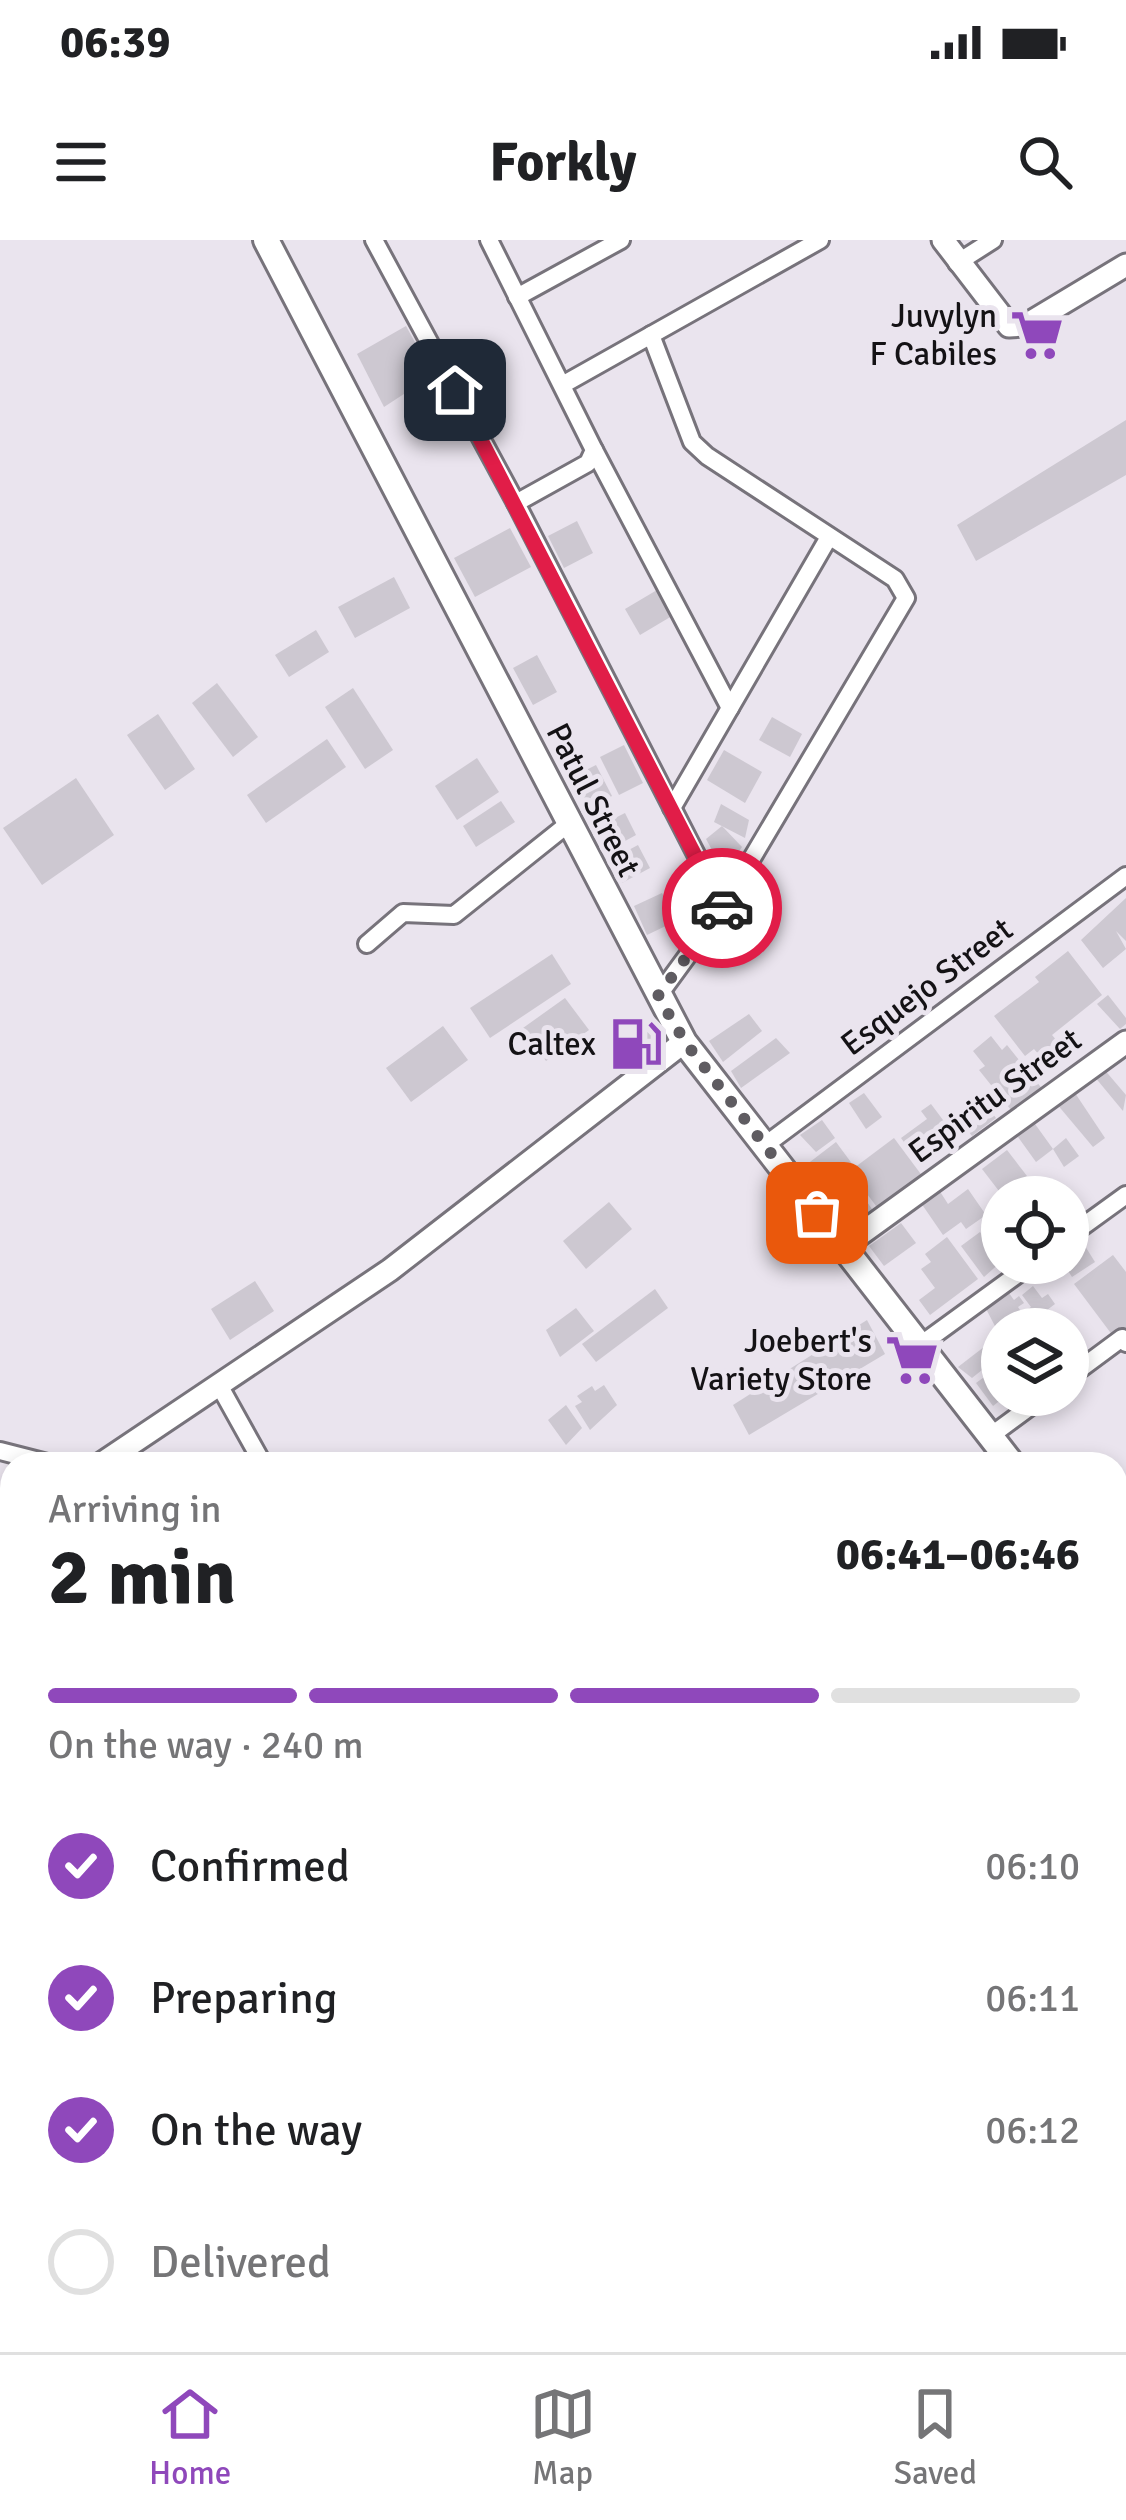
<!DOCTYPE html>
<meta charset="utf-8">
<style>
:root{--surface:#fff;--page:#f2f2f2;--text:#202124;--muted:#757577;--line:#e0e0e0;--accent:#8f48bb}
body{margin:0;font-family:Signika,sans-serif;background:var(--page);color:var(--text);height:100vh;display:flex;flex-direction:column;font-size:45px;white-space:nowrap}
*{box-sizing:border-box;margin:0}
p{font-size:39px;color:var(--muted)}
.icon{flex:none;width:66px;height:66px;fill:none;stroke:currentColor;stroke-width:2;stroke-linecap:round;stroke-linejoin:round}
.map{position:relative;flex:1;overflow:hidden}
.drawer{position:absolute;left:0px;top:1212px;width:1128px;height:900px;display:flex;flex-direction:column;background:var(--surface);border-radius:36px 36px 0 0;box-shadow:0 6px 18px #0003}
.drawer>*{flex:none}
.fabs{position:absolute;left:981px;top:936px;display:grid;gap:24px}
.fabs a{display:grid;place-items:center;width:108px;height:108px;border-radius:50%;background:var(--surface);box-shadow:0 6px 18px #0003;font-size:60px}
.pin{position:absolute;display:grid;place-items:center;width:102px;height:102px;color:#fff;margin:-51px;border-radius:24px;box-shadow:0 6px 18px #0006}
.courier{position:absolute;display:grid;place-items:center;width:120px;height:120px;margin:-60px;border:9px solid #e11d48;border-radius:50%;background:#fff;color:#222;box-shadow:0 3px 15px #0007}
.summary em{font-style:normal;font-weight:800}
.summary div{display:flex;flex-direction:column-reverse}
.summary{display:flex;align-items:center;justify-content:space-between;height:204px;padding:0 48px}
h1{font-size:78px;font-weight:800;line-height:90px}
.bar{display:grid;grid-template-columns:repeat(4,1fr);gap:18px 12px;align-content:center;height:144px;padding:0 48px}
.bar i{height:15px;border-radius:9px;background:var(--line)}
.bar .active{background:var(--accent)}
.bar p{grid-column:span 4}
ol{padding:0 48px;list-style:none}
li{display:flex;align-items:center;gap:36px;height:132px}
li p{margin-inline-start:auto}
li .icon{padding:12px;border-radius:50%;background:var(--accent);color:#fff;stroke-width:4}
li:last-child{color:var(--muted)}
li i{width:66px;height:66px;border:6px solid var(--line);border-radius:50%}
.status{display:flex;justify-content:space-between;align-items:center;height:84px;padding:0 60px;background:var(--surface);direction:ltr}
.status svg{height:33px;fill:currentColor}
header{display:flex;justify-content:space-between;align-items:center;height:156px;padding:0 48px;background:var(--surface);font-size:54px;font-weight:800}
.tab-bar{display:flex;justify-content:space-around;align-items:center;height:168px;border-top:3px solid var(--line);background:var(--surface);font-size:33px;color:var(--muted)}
.tab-bar a{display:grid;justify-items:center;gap:6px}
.tab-bar .active{color:var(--accent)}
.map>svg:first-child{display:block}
.building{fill:#cdc8d1}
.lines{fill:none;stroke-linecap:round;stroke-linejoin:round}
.minor-casing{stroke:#77737b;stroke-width:22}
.tertiary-casing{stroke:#77737b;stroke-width:27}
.secondary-casing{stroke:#77737b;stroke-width:30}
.minor{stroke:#fff;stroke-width:16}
.tertiary{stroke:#fff;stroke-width:21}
.secondary{stroke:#fff;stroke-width:24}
.done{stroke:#5f5c61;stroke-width:12;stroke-dasharray:0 21.6}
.route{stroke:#e11d48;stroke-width:15}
.labels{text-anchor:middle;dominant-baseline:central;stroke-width:10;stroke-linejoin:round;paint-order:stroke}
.poi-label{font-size:33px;fill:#141215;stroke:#eae4ee;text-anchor:end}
.street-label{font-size:33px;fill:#141215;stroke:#eae4ee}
</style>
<div class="status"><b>06:39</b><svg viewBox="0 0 49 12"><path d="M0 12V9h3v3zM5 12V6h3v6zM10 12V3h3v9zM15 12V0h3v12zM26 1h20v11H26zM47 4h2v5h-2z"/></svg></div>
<header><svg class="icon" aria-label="menu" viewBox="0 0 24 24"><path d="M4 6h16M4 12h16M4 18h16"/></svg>Forkly<svg class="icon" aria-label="search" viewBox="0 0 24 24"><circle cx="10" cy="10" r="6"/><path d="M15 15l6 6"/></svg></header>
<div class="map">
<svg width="1126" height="2112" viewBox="0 0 1126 2112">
<rect width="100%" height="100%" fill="#eae4ee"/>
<g class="building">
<polygon points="406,86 433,135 384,167 357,114"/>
<polygon points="1126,180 1126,235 976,321 957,285"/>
<polygon points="577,281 593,313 564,328 548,296"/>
<polygon points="510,288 531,327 475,357 454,318"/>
<polygon points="394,337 410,368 355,398 338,367"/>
<polygon points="657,350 672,376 640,395 625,369"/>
<polygon points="316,390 329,412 289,437 275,415"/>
<polygon points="537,415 557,452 533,465 513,428"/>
<polygon points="217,443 258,497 233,517 192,463"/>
<polygon points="353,448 393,510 365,529 325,467"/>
<polygon points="158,474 195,529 165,550 127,495"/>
<polygon points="772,477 802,494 790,517 759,500"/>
<polygon points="327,499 346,527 266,583 247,555"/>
<polygon points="624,505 643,543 619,555 600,517"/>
<polygon points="724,510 762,532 745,563 707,540"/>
<polygon points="477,518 499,552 457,580 435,546"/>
<polygon points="596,525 612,556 586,570 570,538"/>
<polygon points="76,538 114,595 42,645 3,588"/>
<polygon points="501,561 515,582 476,607 463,586"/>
<polygon points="721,564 749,580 745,598 714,582"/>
<polygon points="625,573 636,595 607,611 595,588"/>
<polygon points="722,586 742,607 724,632 706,599"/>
<polygon points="638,605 650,628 622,643 610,620"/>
<polygon points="662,653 676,681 647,695 634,666"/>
<polygon points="1126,658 1126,701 1116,691 1126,709 1103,728 1081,700"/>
<polygon points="1068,711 1102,755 1052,795 1058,802 1040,816 1034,809 1025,816 994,776 1039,742 1035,737"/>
<polygon points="552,714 571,744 490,798 470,768"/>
<polygon points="1108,755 1126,778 1126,784 1120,789 1097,764"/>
<polygon points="565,758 589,790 546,821 523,788"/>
<polygon points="749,774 762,791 723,822 709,801"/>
<polygon points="443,786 468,820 411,862 386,828"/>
<polygon points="653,788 661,803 630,821 621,805"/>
<polygon points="991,796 1002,810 1007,805 1044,851 1015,875 979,830 985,826 973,811"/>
<polygon points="776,798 790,813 741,848 731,831"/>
<polygon points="1103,828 1126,855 1123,871 1094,836"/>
<polygon points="1073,850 1105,898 1093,907 1056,863"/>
<polygon points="864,853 882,877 866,889 849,863"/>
<polygon points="980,857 996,878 972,896 962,883 969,879 962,870"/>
<polygon points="931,864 958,900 922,927 901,898 927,879 921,871"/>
<polygon points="822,880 835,898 816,912 800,895"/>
<polygon points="1035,884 1053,909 1036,922 1018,897"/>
<polygon points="894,898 923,937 879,970 850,931"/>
<polygon points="1066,898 1079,916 1064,927 1053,909"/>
<polygon points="836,902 853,925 835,940 847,933 874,972 851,988 824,950 826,948 806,925"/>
<polygon points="1007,910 1027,936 1002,955 982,929"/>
<polygon points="968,949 986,975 966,989 961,982 943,995 921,963 939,950 948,964"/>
<polygon points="609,962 632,989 586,1029 563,1001"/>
<polygon points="901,983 916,1003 884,1026 869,1006"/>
<polygon points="980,992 1002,1021 984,1037 961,1006"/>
<polygon points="947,997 978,1039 930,1075 919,1060 935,1048 921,1029 931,1022 925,1014"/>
<polygon points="1068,997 1077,1011 1085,1006 1095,1022 1072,1037 1063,1023 1068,1023"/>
<polygon points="1113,1015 1126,1032 1126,1092 1116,1100 1074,1044"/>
<polygon points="255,1041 274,1071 230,1100 211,1069"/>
<polygon points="1033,1046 1042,1058 1048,1054 1055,1064 1026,1086 1018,1075 997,1090 984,1065 1006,1049 1014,1060 1019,1056 1024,1063 1018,1067 1022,1073 1031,1067 1022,1055"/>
<polygon points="655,1049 668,1068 596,1122 582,1104"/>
<polygon points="576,1068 594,1091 560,1117 546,1090"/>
<polygon points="867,1080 885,1114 749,1195 733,1165"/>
<polygon points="993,1100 1002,1114 972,1138 958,1127"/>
<polygon points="991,1132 1002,1146 1002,1155 1007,1155 993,1166 976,1143"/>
<polygon points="604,1145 617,1165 590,1190 575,1166 582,1162 577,1156 592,1146 595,1151"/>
<polygon points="566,1165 582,1188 566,1205 548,1180"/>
<polygon points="1126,1730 1126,1770 1122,1774 1116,1768 1116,1739"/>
<rect x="2" y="1747" width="10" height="62"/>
<rect x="0" y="1899" width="12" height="30"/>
<rect x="0" y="1940" width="12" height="29"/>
<polygon points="400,2100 443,2100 446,2112 431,2112 428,2103 403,2110"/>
<polygon points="448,2100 484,2100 486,2107 451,2112"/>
<polygon points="513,2100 533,2100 537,2112 517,2112"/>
<polygon points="588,2100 592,2112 568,2112 565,2101"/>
</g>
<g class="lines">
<g class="minor-casing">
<g id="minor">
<polyline points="374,0 516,263 723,667"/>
<polyline points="489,0 594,210 588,223 516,263"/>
<polyline points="957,23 993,0"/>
<polyline points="517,57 621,0"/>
<polyline points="651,95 692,202 707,216 895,339 906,358 723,667 658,756"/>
<polyline points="564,144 820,0"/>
<polyline points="594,210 730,468"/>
<polyline points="672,568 829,297"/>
<polyline points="367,704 403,673 454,675 568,584"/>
<polyline points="764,906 1126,636"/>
<polyline points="1068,997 1126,955"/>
<polyline points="919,1106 1033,1023"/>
<polyline points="1068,1138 1122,1098 1126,1103"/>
<polyline points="219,1145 263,1224"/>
<polyline points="989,1197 1046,1155"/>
<polyline points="0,1211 51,1224"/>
<polyline points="0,1733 12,1733"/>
<polyline points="0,2055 12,2053"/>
<polyline points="654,2112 692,2100"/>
</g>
</g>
<g class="tertiary-casing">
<g id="tertiary">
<polyline points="943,0 1009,86 1026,85 1126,25"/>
<polyline points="844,1006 1126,802"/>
<polyline points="101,1224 390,1030 684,802"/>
<polyline points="1116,1939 1126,1967"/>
<polyline points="201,2112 243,2100"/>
</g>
</g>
<g class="secondary-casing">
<g id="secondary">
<polyline points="266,0 684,802 1012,1224"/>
<polyline points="1116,1354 1126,1365"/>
<polyline points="22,2112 24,2100"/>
</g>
</g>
<use href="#minor" class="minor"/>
<use href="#tertiary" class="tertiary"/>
<use href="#secondary" class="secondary"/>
</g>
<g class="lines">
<polyline class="done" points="722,668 658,756 685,802 817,973"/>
<polyline class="route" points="455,150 722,668"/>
</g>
<defs>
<g id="supermarket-bare" transform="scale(4.14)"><path d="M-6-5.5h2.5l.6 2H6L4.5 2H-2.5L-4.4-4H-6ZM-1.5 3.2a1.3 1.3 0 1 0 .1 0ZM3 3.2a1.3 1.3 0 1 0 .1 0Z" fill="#8f48bb" stroke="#eae4ee" stroke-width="2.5" paint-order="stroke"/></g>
<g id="fuel-bare" transform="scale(4.14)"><path d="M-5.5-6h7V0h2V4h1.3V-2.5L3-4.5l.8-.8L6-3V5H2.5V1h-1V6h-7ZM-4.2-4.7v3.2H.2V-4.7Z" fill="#8f48bb" stroke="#eae4ee" stroke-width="2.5" paint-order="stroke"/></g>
</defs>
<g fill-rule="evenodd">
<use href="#supermarket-bare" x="1037" y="95"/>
<use href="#fuel-bare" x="636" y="804"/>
<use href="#supermarket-bare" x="912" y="1120"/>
</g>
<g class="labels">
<g class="poi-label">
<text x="997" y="76">Juvylyn<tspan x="997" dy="38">F Cabiles</tspan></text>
<text x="596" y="804">Caltex</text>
<text x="872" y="1101">Joebert's<tspan x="872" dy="38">Variety Store</tspan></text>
</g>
<g class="street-label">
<text transform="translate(593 560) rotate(63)">Patul Street</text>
<text transform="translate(927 747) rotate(-37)">Esquejo Street</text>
<text transform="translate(995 856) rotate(-36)">Espiritu Street</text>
</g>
</g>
</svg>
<div class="fabs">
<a><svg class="icon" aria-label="locate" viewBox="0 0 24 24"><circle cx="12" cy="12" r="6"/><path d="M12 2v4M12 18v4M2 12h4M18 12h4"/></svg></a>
<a><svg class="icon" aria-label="layers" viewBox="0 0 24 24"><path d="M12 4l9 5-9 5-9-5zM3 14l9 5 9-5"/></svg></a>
</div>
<div class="pin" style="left:817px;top:973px;background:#ea580c"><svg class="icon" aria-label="bag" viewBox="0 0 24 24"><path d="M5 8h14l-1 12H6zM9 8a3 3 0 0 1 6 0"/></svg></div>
<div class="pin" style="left:455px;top:150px;background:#1f2937"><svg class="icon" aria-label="home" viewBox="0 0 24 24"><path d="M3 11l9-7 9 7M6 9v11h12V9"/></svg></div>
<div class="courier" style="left:722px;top:668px"><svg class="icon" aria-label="car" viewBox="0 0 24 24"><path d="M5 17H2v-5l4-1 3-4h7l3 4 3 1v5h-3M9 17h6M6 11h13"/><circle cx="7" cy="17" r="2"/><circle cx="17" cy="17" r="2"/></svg></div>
<section class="drawer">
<div class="summary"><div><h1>2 min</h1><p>Arriving in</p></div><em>06:41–06:46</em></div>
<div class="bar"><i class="active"></i><i class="active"></i><i class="active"></i><i></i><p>On the way · 240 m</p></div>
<ol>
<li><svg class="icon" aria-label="check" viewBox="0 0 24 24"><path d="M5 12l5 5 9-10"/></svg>Confirmed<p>06:10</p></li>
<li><svg class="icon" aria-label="check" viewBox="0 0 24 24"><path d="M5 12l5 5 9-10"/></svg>Preparing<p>06:11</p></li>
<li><svg class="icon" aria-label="check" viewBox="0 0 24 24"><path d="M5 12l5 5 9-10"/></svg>On the way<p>06:12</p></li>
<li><i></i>Delivered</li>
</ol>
</section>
</div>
<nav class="tab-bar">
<a class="active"><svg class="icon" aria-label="home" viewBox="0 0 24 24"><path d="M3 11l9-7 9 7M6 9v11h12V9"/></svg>Home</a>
<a><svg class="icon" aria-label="map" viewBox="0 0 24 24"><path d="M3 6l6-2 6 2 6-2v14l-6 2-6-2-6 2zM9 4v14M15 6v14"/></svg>Map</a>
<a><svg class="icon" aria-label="saved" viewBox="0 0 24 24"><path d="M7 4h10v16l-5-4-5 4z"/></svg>Saved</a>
</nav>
